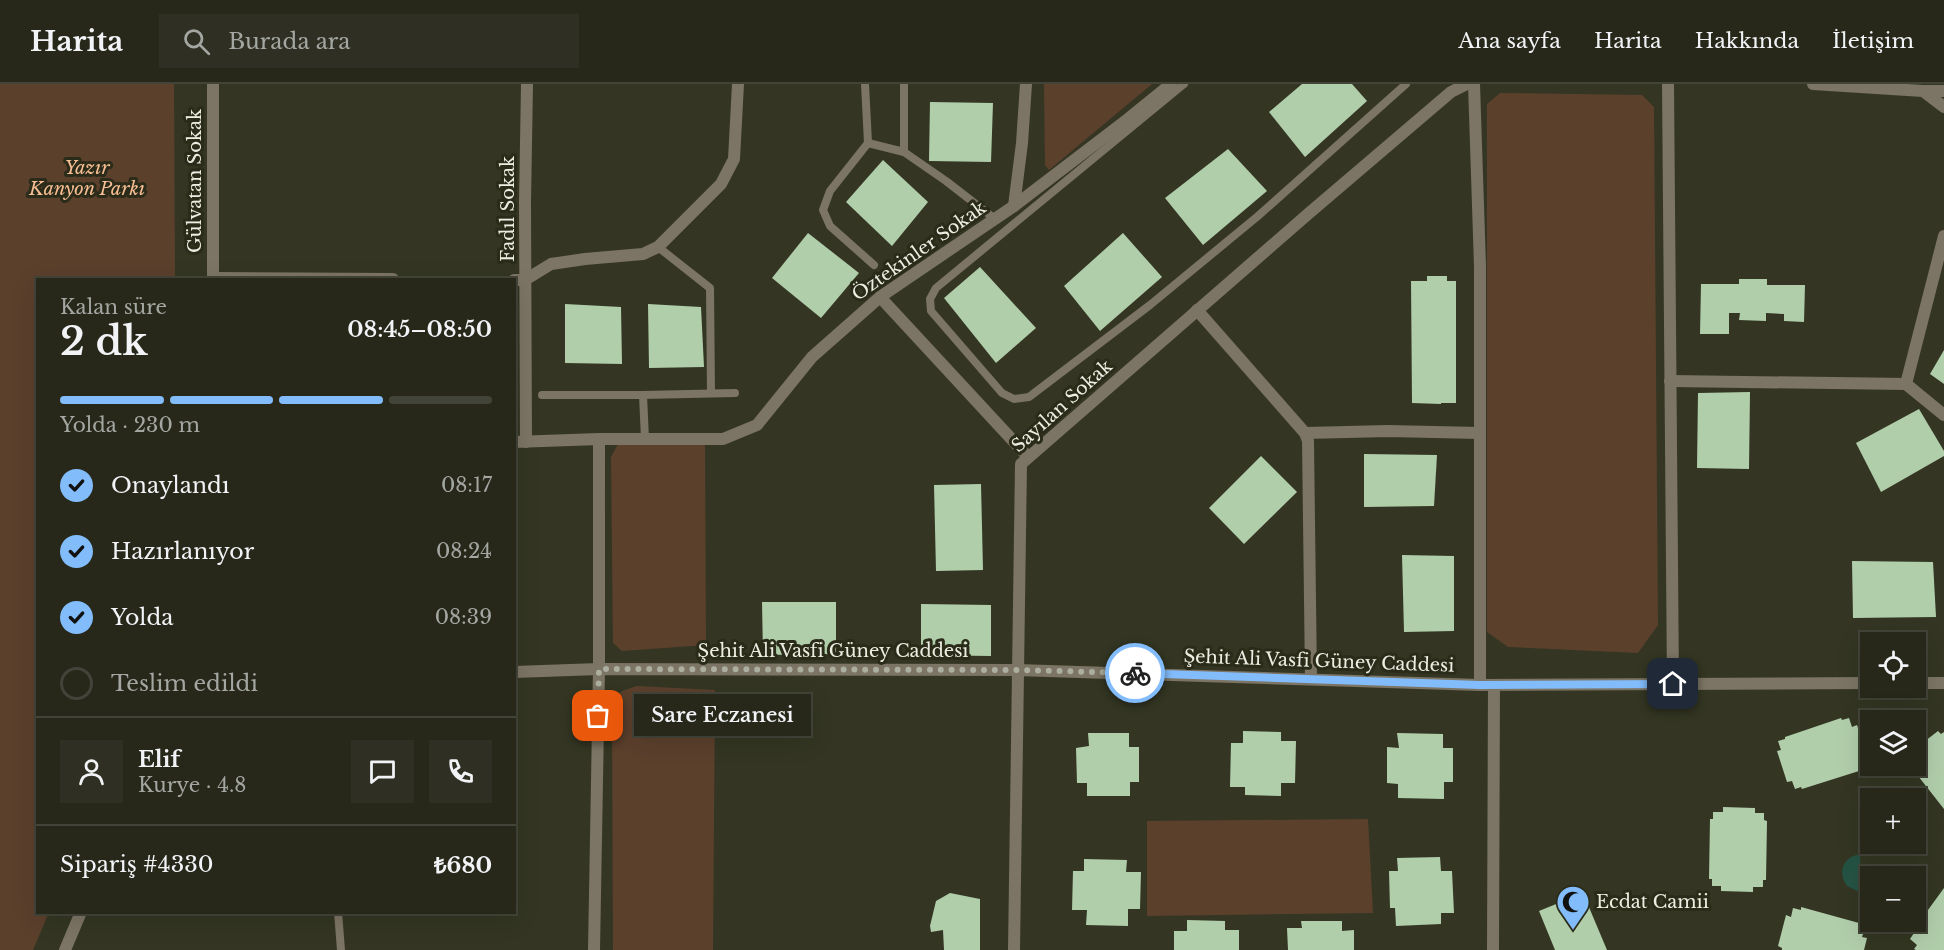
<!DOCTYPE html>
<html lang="tr">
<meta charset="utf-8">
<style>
:root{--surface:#27281a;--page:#2f3023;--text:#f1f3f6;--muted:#a4a6a2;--line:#434439;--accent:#82bcfa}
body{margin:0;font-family:"Libre Baskerville",serif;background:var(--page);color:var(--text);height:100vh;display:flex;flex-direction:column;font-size:22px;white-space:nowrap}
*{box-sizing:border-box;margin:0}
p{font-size:20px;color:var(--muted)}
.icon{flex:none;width:33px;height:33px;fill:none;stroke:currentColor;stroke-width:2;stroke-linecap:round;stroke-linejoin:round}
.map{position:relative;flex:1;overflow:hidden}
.panel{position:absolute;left:36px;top:194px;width:480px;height:636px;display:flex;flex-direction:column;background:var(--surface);border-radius:0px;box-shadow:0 6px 24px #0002,0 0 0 2px var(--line)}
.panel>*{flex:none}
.controls{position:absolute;left:1860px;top:548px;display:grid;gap:12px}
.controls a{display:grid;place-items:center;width:66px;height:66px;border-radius:0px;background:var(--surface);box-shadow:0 6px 24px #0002,0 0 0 2px var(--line);font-size:30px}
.pin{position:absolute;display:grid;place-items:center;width:51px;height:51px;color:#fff;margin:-26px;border-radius:12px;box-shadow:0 3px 9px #0006}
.courier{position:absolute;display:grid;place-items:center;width:60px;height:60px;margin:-30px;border:4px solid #82bcfa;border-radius:50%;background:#fff;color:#222;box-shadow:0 2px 8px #0007}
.bubble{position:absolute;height:42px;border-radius:0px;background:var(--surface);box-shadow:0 6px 24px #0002,0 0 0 2px var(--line);font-size:20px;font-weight:600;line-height:42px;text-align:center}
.overview em{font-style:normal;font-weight:600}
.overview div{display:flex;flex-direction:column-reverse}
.overview{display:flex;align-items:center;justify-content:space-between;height:102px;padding:0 24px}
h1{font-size:39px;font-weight:600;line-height:45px}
.bar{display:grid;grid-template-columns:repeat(4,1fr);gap:9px 6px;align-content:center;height:72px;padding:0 24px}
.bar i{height:8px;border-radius:4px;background:var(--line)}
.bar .current{background:var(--accent)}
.bar p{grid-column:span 4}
.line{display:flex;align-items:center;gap:15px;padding:0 24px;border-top:2px solid var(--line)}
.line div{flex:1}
.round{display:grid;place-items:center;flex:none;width:63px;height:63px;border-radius:0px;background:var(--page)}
ol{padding:0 24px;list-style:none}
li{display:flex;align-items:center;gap:18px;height:66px}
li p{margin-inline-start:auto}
li .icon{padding:6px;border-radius:50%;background:var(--accent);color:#111;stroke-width:4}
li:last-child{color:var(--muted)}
li i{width:33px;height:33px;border:3px solid var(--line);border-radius:50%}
header{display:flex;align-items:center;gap:36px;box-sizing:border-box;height:84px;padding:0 30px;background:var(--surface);border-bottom:2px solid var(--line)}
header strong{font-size:28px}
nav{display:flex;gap:33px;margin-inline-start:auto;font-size:21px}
.search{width:420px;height:54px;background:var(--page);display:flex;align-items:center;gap:15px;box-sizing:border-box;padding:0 21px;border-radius:0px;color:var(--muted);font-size:22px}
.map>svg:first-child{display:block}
.green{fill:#5b402c}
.water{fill:#255343}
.building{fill:#b1ceab}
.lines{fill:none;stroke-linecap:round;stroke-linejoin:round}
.lane{stroke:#7c7464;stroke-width:8}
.street{stroke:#7c7464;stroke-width:12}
.done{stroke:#acae9f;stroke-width:6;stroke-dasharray:0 10.8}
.route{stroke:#82bcfa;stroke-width:8}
.labels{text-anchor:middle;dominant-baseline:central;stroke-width:6;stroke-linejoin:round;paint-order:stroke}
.park-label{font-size:18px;font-style:italic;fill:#f8be94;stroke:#2a2b19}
.street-label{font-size:18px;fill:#edeee2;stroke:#2a2b19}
.poi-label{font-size:18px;fill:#edeee2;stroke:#2a2b19;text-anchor:start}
</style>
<header>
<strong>Harita</strong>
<div class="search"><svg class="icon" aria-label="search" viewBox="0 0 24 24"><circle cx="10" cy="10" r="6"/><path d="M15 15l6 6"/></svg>Burada ara</div>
<nav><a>Ana sayfa</a><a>Harita</a><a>Hakkında</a><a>İletişim</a></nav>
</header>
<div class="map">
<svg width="1944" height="866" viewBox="0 0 1944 866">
<rect width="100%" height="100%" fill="#343623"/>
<g class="green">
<polygon points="0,0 174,0 175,195 38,195 38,828 49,828 33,866 0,866"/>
<polygon points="1044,0 1152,0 1049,86 1045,81"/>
<polygon points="1500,9 1642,11 1654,23 1658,541 1638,569 1508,563 1487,548 1487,20"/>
<polygon points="705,357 706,561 622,567 613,559 611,373 618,360"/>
<polygon points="637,602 715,606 713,866 613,866 612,616 622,607"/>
<polygon points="1368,735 1373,829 1147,832 1147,737"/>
</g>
<path class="water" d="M1860,770L1861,808H1859L1847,802C1837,788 1843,773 1860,770Z"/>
<g class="building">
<polygon points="1302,0 1352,0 1367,17 1305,73 1269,28"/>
<polygon points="930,18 993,19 991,78 929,77"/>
<polygon points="1228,65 1267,107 1203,161 1165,114"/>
<polygon points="883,76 928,118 892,162 846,118"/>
<polygon points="808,149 859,189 821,234 772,194"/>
<polygon points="1123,149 1162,193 1100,247 1064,202"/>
<polygon points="980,183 1036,244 996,279 944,214"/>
<polygon points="1427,192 1447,192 1447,197 1456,197 1456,319 1441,319 1441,320 1412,319 1411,197 1427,197"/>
<polygon points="1739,195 1767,195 1767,201 1805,201 1804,238 1784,237 1784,230 1766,229 1766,237 1739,236 1740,229 1729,229 1729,250 1700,250 1701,200 1739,200"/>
<polygon points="565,220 621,223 622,280 565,279"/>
<polygon points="648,220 701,223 704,283 649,284"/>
<polygon points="1944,266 1944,300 1930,290"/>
<polygon points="1750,308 1749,385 1697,384 1698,309"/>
<polygon points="1919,325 1944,367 1944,372 1881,408 1856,359"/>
<polygon points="1364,370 1437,371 1434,422 1364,423"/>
<polygon points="1261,372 1297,408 1244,460 1209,424"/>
<polygon points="981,400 983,486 936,487 934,401"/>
<polygon points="1402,471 1454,472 1454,547 1404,548"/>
<polygon points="1852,477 1933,478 1936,533 1853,534"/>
<polygon points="762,518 836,518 836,570 763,571"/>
<polygon points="921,520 991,521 991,572 921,571"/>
<polygon points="1841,634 1842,636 1849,634 1852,643 1857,641 1867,672 1862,673 1865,682 1858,684 1859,687 1802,705 1801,703 1795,705 1792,697 1787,698 1777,667 1781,666 1778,657 1785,655 1785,653"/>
<polygon points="1243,647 1281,648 1281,657 1296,657 1295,699 1281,699 1281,712 1245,711 1245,703 1230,703 1231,659 1243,659"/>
<polygon points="1938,647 1941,650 1944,648 1944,725 1911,683 1912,681 1916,681 1916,664"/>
<polygon points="1088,649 1129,649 1129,663 1139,663 1139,698 1130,698 1130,712 1087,712 1087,699 1077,699 1076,664 1089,662"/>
<polygon points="1397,649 1443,650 1443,664 1453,664 1453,698 1444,698 1444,715 1398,714 1398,700 1387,699 1387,663 1399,664"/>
<polygon points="1723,723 1755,724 1755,729 1764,729 1764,736 1767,737 1766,796 1763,796 1763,803 1753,803 1753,808 1721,807 1721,802 1712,802 1712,795 1709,795 1710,735 1713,735 1713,728 1723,728"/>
<polygon points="1440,773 1441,787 1452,787 1454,829 1441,829 1441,840 1396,842 1395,824 1390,824 1389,787 1398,787 1397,774"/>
<polygon points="1084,775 1127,776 1126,788 1141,788 1140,825 1128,825 1128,842 1086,841 1087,826 1072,826 1073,787 1084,787"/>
<polygon points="1944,804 1944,866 1916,866 1914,865 1917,861 1910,855 1914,849 1912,848"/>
<polygon points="950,809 980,815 980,866 944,866 943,846 931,848 930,842 936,817"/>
<polygon points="1583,809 1607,866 1555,866 1539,827"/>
<polygon points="1801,823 1859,839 1858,842 1865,844 1862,853 1867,854 1864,866 1782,866 1782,864 1778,862 1786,831 1791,833 1793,824 1801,826"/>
<polygon points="1187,836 1225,837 1225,846 1239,846 1239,866 1174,866 1174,847 1187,847"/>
<polygon points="1301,837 1342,837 1342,847 1354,846 1354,866 1288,866 1287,844 1302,844"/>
</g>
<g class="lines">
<g class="lane">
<polyline points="865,0 868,59 830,107 823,126 830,142 874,181"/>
<polyline points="1184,0 936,204 930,215 931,227 1002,309 1014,315 1029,313 1150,221 1258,132 1406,0"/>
<polyline points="868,59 904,68 946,97 995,135"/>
<polyline points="904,68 904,1"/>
<polyline points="658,163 710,204 711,309"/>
<polyline points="542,311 643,311 645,355"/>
<polyline points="643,311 735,309"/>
<polyline points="338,828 341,866"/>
</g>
<g class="street">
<polyline points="1474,0 1480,182 1480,601"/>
<polyline points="1668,0 1673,600"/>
<polyline points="1813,0 1923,7 1944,23"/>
<polyline points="1923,7 1944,7"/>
<polyline points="1014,122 1022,59 1026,0"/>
<polyline points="213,194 393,195"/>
<polyline points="213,195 213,0"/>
<polyline points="514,196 525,196 551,180 585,175 643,170 658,163 721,100 734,75 738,0"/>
<polyline points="880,213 1028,373"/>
<polyline points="1197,226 1305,349 1308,357 1311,595"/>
<polyline points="1670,297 1906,300 1944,331"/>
<polyline points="1906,300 1944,152"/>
<polyline points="1305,349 1388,347 1480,349"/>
<polyline points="514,358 599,355 723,355 757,341 812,273 880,213 1014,122 1128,35 1171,0"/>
<polyline points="526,358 525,118 527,0"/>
<polyline points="514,588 599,585 1017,586 1480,601 1870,599"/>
<polyline points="1916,599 1944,599"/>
<polyline points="65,866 81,828"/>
<polyline points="594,866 599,585 599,355"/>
<polyline points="1014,866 1021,380 1308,130 1451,8 1467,0"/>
<polyline points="1493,866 1494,601"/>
</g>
</g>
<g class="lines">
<polyline class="done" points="598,632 599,585 1017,586 1135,589"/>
<polyline class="route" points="1135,589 1480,601 1673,600"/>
</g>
<defs>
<g id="mosque-pin" transform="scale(1.725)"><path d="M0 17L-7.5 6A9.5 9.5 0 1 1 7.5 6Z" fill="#82bcfa" stroke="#2a2b19"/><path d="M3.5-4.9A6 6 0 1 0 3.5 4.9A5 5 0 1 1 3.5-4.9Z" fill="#111"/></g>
</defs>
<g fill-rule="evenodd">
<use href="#mosque-pin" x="1573" y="818"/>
</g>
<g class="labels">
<g class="park-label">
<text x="87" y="84">Yazır<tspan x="87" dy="21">Kanyon Parkı</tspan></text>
</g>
<g class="street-label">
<text transform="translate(195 97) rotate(-90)">Gülvatan Sokak</text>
<text transform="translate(508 125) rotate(-90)">Fadıl Sokak</text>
<text transform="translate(919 167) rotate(-35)">Öztekinler Sokak</text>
<text transform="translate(1062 322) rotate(-42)">Sayılan Sokak</text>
<text x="833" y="567">Şehit Ali Vasfi Güney Caddesi</text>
<text transform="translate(1319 577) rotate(2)">Şehit Ali Vasfi Güney Caddesi</text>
</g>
<g class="poi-label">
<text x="1596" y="818">Ecdat Camii</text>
</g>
</g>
</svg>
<div class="controls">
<a><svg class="icon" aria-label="locate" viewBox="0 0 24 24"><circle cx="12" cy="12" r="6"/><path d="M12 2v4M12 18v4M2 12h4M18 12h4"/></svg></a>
<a><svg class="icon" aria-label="layers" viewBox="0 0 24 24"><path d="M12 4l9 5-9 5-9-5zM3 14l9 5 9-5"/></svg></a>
<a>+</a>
<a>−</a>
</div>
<div class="pin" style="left:598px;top:632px;background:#ea580c"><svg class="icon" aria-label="bag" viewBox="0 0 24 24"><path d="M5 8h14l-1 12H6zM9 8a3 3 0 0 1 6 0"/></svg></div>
<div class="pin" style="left:1673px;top:600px;background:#1f2937"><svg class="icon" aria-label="home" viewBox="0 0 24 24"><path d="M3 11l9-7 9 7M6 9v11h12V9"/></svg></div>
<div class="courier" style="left:1135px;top:589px"><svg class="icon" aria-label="bike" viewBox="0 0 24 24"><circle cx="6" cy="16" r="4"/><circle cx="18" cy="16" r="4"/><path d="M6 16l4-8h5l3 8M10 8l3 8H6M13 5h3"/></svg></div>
<div class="bubble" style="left:634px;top:610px;width:177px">Sare Eczanesi</div>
<section class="panel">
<div class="overview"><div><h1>2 dk</h1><p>Kalan süre</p></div><em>08:45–08:50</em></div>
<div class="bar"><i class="current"></i><i class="current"></i><i class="current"></i><i></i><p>Yolda · 230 m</p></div>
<ol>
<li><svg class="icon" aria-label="check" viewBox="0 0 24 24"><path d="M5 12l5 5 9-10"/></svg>Onaylandı<p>08:17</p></li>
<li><svg class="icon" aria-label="check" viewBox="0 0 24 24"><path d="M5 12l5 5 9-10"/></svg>Hazırlanıyor<p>08:24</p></li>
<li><svg class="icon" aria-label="check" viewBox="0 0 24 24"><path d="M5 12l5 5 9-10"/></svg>Yolda<p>08:39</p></li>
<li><i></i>Teslim edildi</li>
</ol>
<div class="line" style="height:108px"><a class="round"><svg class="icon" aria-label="person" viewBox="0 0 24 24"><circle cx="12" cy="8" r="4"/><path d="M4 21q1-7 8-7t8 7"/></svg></a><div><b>Elif</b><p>Kurye · 4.8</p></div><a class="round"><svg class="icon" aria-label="chat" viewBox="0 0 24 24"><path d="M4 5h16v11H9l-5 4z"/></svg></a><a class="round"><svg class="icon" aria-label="phone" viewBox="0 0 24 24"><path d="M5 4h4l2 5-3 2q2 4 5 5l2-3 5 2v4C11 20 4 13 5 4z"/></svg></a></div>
<div class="line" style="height:78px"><div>Sipariş #4330</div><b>₺680</b></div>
</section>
</div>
